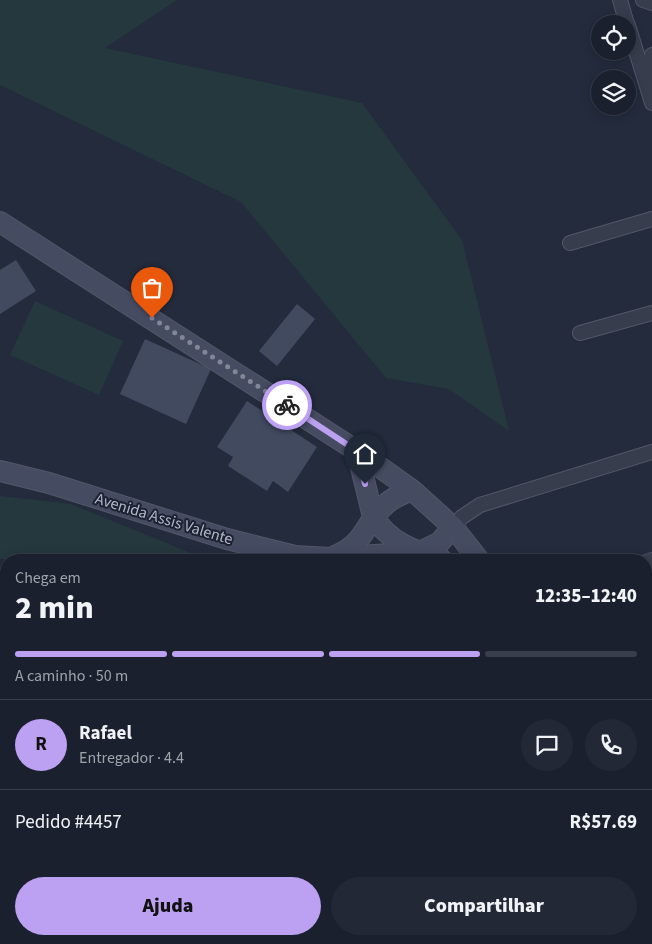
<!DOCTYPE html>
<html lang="pt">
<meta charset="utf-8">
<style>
:root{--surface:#1a202e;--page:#232836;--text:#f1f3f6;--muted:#9fa3aa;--line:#383e4a;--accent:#bca0f2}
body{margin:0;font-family:"Source Sans 3",sans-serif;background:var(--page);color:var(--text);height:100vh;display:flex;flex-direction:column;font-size:19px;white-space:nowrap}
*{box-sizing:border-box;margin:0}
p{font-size:16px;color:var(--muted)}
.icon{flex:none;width:28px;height:28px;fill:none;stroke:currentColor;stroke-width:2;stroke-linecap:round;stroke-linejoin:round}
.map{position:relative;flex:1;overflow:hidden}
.sheet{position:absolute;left:0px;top:554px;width:652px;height:391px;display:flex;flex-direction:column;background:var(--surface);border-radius:20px 20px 0 0;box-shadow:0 2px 12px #0003,0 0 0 1px var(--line)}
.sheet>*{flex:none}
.buttons{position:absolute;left:591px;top:15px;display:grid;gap:10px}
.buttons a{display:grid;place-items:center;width:45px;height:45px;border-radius:50%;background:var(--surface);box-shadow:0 2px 12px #0003,0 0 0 1px var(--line);font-size:25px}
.pin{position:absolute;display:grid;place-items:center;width:42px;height:42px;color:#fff;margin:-51px -21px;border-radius:50% 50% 50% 0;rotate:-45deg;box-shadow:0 0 5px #0007}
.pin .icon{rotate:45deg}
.courier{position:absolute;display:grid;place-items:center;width:50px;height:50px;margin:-25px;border:4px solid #bca0f2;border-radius:50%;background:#fff;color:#222;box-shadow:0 1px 6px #0007}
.overview em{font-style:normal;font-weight:800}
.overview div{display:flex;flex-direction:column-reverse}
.overview{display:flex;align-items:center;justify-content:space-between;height:85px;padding:0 15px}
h1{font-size:32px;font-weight:800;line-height:38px}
.bar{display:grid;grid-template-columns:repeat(4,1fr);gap:8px 5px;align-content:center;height:60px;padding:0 15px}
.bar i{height:6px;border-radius:4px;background:var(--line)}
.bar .on{background:var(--accent)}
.bar p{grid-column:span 4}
.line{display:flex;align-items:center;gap:12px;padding:0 15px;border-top:1px solid var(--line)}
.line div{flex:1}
.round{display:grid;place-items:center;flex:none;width:52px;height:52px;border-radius:26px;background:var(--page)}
.cta{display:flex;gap:10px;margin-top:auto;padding:10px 15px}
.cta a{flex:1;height:58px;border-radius:30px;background:var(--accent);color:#111;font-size:20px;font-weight:800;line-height:58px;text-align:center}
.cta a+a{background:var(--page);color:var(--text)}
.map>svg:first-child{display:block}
.green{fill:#25383e}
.building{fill:#424a60}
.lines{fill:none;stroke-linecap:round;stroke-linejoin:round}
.lane-casing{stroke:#525868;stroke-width:9}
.street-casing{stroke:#525868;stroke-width:16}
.secondary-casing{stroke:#525868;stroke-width:22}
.lane{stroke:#373d4d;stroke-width:7}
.street{stroke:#373d4d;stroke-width:14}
.secondary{stroke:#454b61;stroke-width:20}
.done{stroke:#818798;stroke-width:5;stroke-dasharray:0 9}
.route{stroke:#bca0f2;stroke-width:6}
.labels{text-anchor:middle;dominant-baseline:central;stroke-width:4;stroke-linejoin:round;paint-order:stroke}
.street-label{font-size:16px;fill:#b3b8c9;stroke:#1c2232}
</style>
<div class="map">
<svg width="652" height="944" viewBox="0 0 652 944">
<rect width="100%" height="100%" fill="#232b3d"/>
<g class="green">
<polygon points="0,0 177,0 105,48 362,103 462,240 509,431 449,389 386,378 241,202 0,85"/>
<polygon points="35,301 123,341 99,395 10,355"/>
<polygon points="0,496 71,504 208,560 0,559"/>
<polygon points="646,850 652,855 652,905 646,911"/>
</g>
<g class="building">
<polygon points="16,260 36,291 0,314 0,270"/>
<polygon points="297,304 315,319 277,366 259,351"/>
<polygon points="145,339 211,369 186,424 120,394"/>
<polygon points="247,401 317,447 288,492 273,481 267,491 228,466 233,457 217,447"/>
</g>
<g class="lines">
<g class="lane-casing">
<g id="lane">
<polyline points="0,843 6,847"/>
<polyline points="0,929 6,922"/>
</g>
</g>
<g class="street-casing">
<g id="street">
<polyline points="620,0 627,24"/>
<polyline points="643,0 652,3"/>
<polyline points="628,25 652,103"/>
<polyline points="649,80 649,65 652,55"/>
<polyline points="570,243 652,219"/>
<polyline points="580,333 652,313"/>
<polyline points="453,527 462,517 480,505 652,452"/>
<polyline points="646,562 652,560"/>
<polyline points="646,657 652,655"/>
<polyline points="0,777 6,777"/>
<polyline points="371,939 376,944"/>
<polyline points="200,944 206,939"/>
</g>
</g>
<g class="secondary-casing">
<g id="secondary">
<polyline points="0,222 357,451 412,490 453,527 479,560"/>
<path d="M357,451L373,517C392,544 413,550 442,560"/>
<polyline points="0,471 49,483 227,539 295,556 330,558 420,552 440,542 453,527"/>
<path d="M333,557C343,552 352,548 359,539C368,528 373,515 385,505C392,498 402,494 412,490"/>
<polyline points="646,732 652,738"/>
</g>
</g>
<use href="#lane" class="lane"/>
<use href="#street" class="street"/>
<use href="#secondary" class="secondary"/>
</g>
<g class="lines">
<polyline class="done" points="152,318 287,405"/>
<polyline class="route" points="287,405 357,451 365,484"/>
</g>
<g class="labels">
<g class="street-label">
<text transform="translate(164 519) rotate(17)">Avenida Assis Valente</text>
</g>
</g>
</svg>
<div class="buttons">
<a><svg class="icon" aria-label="locate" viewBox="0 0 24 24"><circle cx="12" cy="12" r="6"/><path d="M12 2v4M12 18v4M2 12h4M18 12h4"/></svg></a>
<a><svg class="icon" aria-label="layers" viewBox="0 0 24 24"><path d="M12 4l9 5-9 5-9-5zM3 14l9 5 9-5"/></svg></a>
</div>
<div class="pin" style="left:152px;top:318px;background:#ea580c"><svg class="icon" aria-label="bag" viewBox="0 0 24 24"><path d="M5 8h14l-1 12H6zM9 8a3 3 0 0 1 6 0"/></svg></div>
<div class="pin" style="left:365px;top:484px;background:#1f2937"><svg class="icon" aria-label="home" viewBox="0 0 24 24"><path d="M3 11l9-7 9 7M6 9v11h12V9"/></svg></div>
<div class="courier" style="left:287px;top:405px"><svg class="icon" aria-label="bike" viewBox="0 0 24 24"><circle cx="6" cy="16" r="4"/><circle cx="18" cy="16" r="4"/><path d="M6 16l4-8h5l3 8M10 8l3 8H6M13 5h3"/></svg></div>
<section class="sheet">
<div class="overview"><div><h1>2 min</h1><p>Chega em</p></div><em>12:35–12:40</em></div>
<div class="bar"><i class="on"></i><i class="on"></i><i class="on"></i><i></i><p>A caminho · 50 m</p></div>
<div class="line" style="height:90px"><b class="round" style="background:var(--accent);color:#111">R</b><div><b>Rafael</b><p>Entregador · 4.4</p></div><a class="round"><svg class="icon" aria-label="chat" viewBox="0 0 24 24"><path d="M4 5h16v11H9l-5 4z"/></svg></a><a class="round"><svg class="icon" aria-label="phone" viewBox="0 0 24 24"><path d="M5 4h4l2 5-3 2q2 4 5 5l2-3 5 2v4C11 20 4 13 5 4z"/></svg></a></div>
<div class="line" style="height:65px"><div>Pedido #4457</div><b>R$57.69</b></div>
<div class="cta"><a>Ajuda</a><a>Compartilhar</a></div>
</section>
</div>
